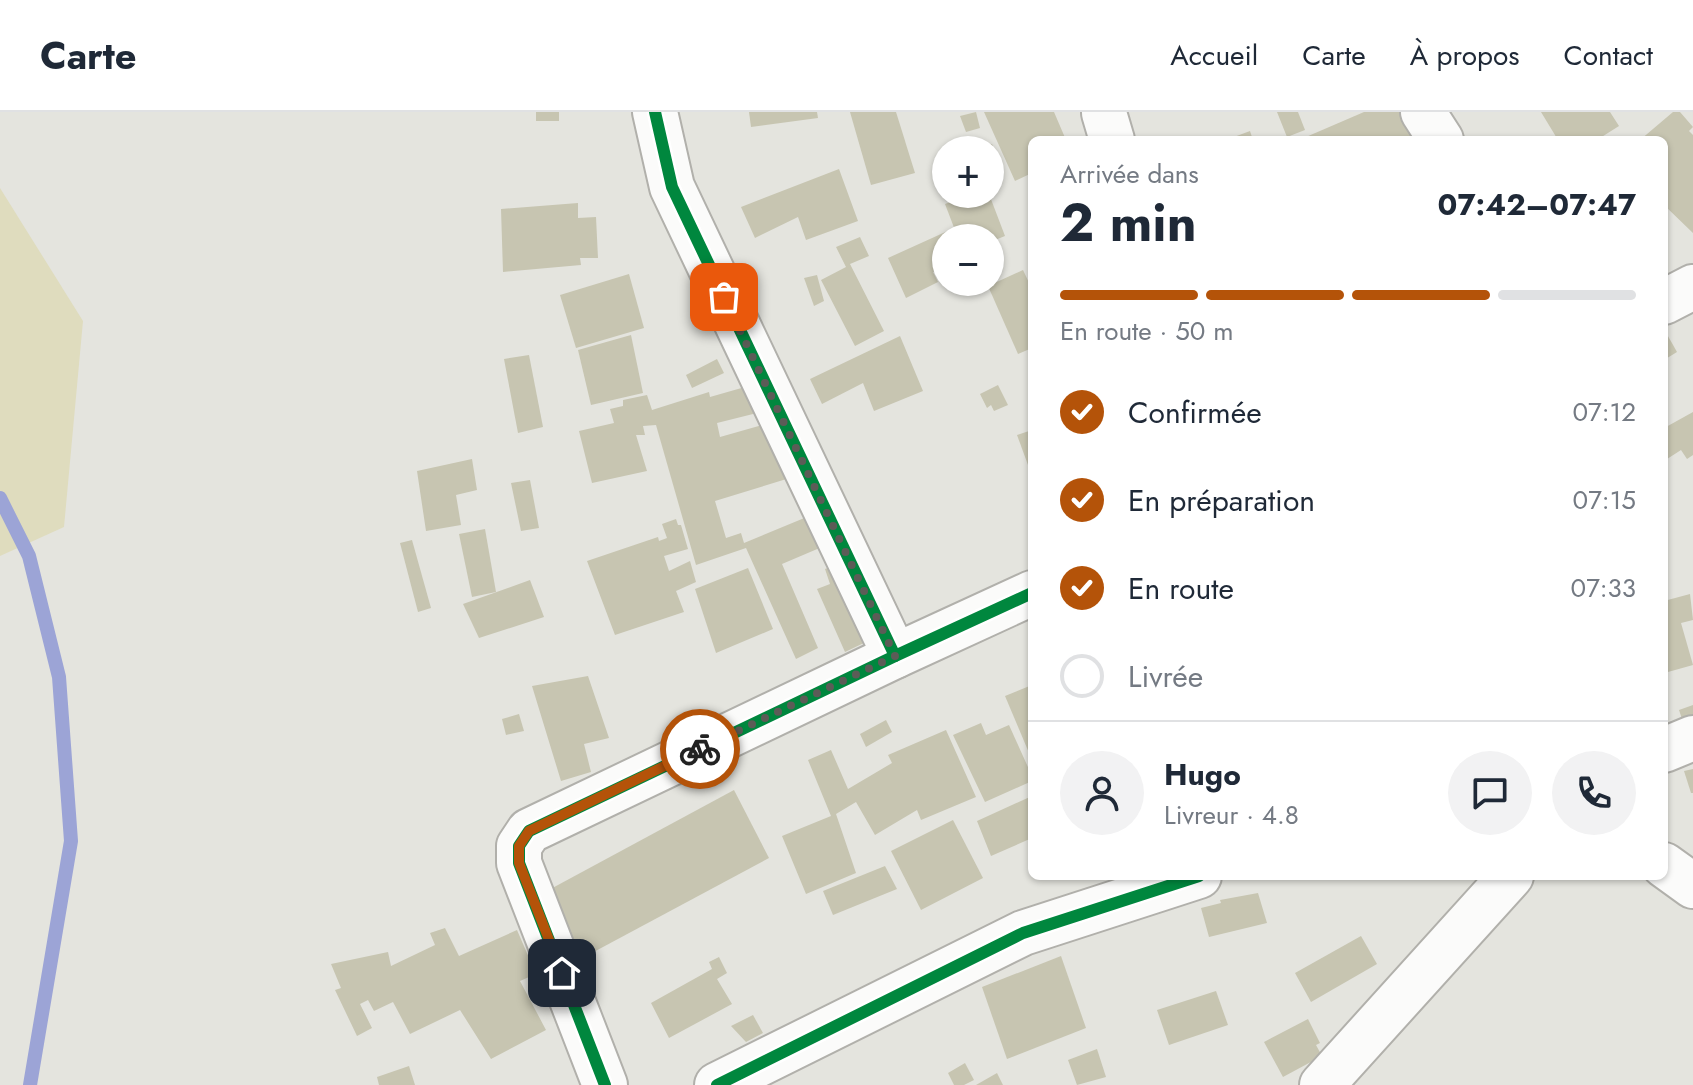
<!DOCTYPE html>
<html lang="fr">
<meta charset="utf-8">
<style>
:root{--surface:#fff;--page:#f2f2f3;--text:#1f2937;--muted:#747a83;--line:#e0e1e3;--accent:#b45309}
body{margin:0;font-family:Jost,sans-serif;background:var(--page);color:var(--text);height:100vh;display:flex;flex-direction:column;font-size:30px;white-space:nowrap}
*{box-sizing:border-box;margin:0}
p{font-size:26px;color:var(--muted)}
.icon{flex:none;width:44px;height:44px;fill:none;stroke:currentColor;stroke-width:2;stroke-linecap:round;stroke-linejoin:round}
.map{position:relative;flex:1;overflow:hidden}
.side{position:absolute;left:1028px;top:24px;width:640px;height:744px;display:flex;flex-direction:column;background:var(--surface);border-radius:12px;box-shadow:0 2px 6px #0004}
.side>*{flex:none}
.controls{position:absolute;left:932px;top:24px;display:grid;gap:16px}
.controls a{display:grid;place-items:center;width:72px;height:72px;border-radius:50%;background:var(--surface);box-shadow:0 2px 6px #0004;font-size:40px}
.pin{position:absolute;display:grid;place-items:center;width:68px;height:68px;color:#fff;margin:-34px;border-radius:16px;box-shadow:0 4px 12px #0006}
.courier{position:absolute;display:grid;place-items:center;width:80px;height:80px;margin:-40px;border:6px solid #b45309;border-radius:50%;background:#fff;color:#222;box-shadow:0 2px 10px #0007}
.head em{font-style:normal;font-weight:700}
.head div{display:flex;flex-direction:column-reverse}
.head{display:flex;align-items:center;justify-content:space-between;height:136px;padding:0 32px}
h1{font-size:52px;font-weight:700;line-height:60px}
.bar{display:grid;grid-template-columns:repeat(4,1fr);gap:12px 8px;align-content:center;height:96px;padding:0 32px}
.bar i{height:10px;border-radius:6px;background:var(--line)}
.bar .current{background:var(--accent)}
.bar p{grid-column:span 4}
.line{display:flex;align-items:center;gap:20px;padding:0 32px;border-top:2px solid var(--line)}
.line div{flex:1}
.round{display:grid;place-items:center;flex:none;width:84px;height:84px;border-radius:42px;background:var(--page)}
ol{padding:0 32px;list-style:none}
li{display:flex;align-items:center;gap:24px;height:88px}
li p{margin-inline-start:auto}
li .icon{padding:8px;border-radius:50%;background:var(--accent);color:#fff;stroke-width:4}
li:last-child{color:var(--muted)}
li i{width:44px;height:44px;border:4px solid var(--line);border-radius:50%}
header{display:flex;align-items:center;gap:48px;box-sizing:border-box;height:112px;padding:0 40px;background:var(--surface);border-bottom:2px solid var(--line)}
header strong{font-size:38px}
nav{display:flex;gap:44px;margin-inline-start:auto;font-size:28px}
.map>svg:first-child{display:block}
.green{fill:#dfdcbe}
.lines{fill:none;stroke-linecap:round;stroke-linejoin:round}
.stream{stroke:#9ca4d6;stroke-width:14}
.building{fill:#c7c5b1}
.minor-casing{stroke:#b1b0ab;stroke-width:48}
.minor{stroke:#fbfbfa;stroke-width:44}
.cycleway-casing{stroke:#fff;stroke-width:17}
.cycleway{stroke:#00873e;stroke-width:12}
.done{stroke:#5c5c57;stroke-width:8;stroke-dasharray:0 14.4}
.route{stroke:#b45309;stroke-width:10}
</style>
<header>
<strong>Carte</strong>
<nav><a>Accueil</a><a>Carte</a><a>À propos</a><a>Contact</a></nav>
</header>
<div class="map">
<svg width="1693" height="973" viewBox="0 0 1693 973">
<rect width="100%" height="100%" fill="#e4e4de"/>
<polygon class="green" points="0,76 83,209 64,415 0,444"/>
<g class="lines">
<polyline class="stream" points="0,386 29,444 59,565 71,729 30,973"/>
</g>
<g class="building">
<rect x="536" y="0" width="23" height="9"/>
<polygon points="749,0 817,0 818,6 751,15"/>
<polygon points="850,0 896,0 915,61 871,73"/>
<polygon points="976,0 980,16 966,20 960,4"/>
<polygon points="984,0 1054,0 1066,28 1032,28 1032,61 1015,69"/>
<polygon points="1277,0 1298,0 1305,18 1287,25"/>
<polygon points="1364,0 1400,0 1415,28 1299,28"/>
<polygon points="1541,0 1610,0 1619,14 1600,26 1601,28 1558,28"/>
<polygon points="1673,0 1680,0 1693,15 1689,19 1693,23 1693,121 1664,93 1664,28 1640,28"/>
<polygon points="1250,19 1253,28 1226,28"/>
<polygon points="992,32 1001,53 990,57 990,38 978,38"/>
<polygon points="839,57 858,109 806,128 798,105 755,126 741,95"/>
<polygon points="972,82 989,82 1005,124 990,130 990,126 958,126 945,92"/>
<polygon points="578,91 578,106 596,105 598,146 580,146 581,153 503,160 501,97"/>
<polygon points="952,117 955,126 946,126 946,155 933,160 938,170 906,186 888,146"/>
<polygon points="860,125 869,144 850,152 884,219 855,234 821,168 846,155 836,135"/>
<polygon points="1023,158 1032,177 1032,236 1018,242 988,174"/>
<polygon points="629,162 644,216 576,236 560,183"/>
<polygon points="817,163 824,189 814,194 804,166"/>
<polygon points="1664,217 1677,240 1664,248"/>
<polygon points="631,223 643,281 591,293 578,238"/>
<polygon points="900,224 923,279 874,299 863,271 822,292 810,267"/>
<polygon points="529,243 543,315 518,321 504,247"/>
<polygon points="717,247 724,261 692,276 686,263"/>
<polygon points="998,273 1008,293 994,299 991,293 987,296 980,282"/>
<polygon points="745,275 761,300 717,311 720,325 766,312 793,365 715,389 726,426 741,421 744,431 814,402 829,432 782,452 818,536 796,547 746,436 696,453 656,313 643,314 645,323 636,323 647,359 592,371 579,319 614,311 610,297 623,294 623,288 647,283 652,298 709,280 710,285"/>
<polygon points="1693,300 1693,343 1687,347 1681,338 1664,349 1664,311 1666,315"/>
<polygon points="1032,318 1032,352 1028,353 1017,323"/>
<polygon points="472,347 477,378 456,383 461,413 426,419 417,359"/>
<polygon points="530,368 539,416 521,419 511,371"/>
<polygon points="676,407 678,413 681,413 688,437 664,444 669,459 690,449 696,470 676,479 684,500 615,523 587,449 658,425 659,429 667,426 662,412"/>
<polygon points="485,417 496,480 472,485 459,422"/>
<polygon points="412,428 431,496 418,500 400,431"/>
<polygon points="838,452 868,529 845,540 817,477 830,472 825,457"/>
<polygon points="748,456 773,517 716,541 695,477"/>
<polygon points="530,468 544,505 479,526 463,492"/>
<polygon points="1690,482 1693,508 1681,511 1693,553 1668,560 1664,546 1664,489"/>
<polygon points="588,564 609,626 584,632 591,660 561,669 532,574"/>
<polygon points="1032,573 1032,648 1005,584"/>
<polygon points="1693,593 1693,614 1685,616 1679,598"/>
<polygon points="519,602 524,619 506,623 502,607"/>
<polygon points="886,608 892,620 866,635 860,622"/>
<polygon points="981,611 986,623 1009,613 1032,664 1032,669 985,690 953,623"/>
<polygon points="946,618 976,685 921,708 917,698 875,723 856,690 836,702 856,761 806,782 782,724 831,704 808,648 831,638 848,677 892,651 888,643"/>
<polygon points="1693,657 1693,681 1691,681 1684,659"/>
<polygon points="734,678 769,746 575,850 545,780"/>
<polygon points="1032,684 1032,726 991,744 977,709"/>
<polygon points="953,708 983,766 921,798 891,739"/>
<polygon points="885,754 897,777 833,803 823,779"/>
<polygon points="1258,781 1267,811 1209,825 1201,796 1221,791 1220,788"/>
<polygon points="445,816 459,844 517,818 536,862 520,869 546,918 491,947 460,898 410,922 393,890 374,899 368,888 360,892 372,916 357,924 335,878 341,876 331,852 388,840 391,854 435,833 430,821"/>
<polygon points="1361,824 1377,852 1311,890 1295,861"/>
<polygon points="1061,844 1086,916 1007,947 982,875"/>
<polygon points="719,845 727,861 717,867 732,892 669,926 651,891 712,857 709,850"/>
<polygon points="1216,879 1228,913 1169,933 1157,898"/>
<polygon points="753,903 763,921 746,930 731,914"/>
<polygon points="1308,907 1320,931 1316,933 1322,944 1283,965 1264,930"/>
<polygon points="1097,937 1106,965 1077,973 1068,948"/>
<polygon points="965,951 974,968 964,973 954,973 948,961"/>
<polygon points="409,954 415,973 379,973 377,965"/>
<polygon points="997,961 1003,973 976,973"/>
</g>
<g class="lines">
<g class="minor-casing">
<g id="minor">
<polyline points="655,0 672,75 895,544"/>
<polyline points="1423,0 1441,28"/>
<polyline points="1104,1 1112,28"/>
<polyline points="1664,190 1693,175"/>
<polyline points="1664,638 1693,626"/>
<polyline points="1664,753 1693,774"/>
<polyline points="605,973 519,751 519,734 529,719 895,544 1032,481"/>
<polyline points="717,973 1023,821 1199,764"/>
<polyline points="1322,973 1511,764"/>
</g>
</g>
<use href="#minor" class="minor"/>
<g class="cycleway-casing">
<g id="cycleway">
<polyline points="655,0 672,75 895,544"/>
<polyline points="605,973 519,751 519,734 529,719 895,544 1032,481"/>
<polyline points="717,973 1023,821 1199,764"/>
</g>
</g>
<use href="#cycleway" class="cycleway"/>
</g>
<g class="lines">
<polyline class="done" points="700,637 895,544 724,185"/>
<polyline class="route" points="562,861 519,751 519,734 529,719 700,637"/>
</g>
</svg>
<div class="controls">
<a>+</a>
<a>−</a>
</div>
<div class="pin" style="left:724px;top:185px;background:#ea580c"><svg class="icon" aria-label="bag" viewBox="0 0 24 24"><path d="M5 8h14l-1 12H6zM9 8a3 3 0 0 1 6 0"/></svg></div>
<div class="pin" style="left:562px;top:861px;background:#1f2937"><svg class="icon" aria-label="home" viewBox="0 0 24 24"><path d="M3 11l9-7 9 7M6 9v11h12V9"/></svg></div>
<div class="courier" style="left:700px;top:637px"><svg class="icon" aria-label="bike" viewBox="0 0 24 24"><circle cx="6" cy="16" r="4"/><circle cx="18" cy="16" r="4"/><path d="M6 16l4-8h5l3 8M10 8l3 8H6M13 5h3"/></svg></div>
<section class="side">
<div class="head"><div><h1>2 min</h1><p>Arrivée dans</p></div><em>07:42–07:47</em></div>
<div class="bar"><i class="current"></i><i class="current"></i><i class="current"></i><i></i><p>En route · 50 m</p></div>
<ol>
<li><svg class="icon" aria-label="check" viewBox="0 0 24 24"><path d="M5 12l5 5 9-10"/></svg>Confirmée<p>07:12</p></li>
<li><svg class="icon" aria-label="check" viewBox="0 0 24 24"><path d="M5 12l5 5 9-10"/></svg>En préparation<p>07:15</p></li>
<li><svg class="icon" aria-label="check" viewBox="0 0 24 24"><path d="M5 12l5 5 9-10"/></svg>En route<p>07:33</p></li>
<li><i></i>Livrée</li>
</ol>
<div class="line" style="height:144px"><a class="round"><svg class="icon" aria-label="person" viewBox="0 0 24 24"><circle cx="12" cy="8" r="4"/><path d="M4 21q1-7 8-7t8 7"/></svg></a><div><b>Hugo</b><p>Livreur · 4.8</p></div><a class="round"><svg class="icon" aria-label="chat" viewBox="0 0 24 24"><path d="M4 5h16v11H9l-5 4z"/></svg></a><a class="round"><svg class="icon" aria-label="phone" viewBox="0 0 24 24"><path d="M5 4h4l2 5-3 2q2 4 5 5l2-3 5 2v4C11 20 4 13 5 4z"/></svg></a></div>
</section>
</div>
